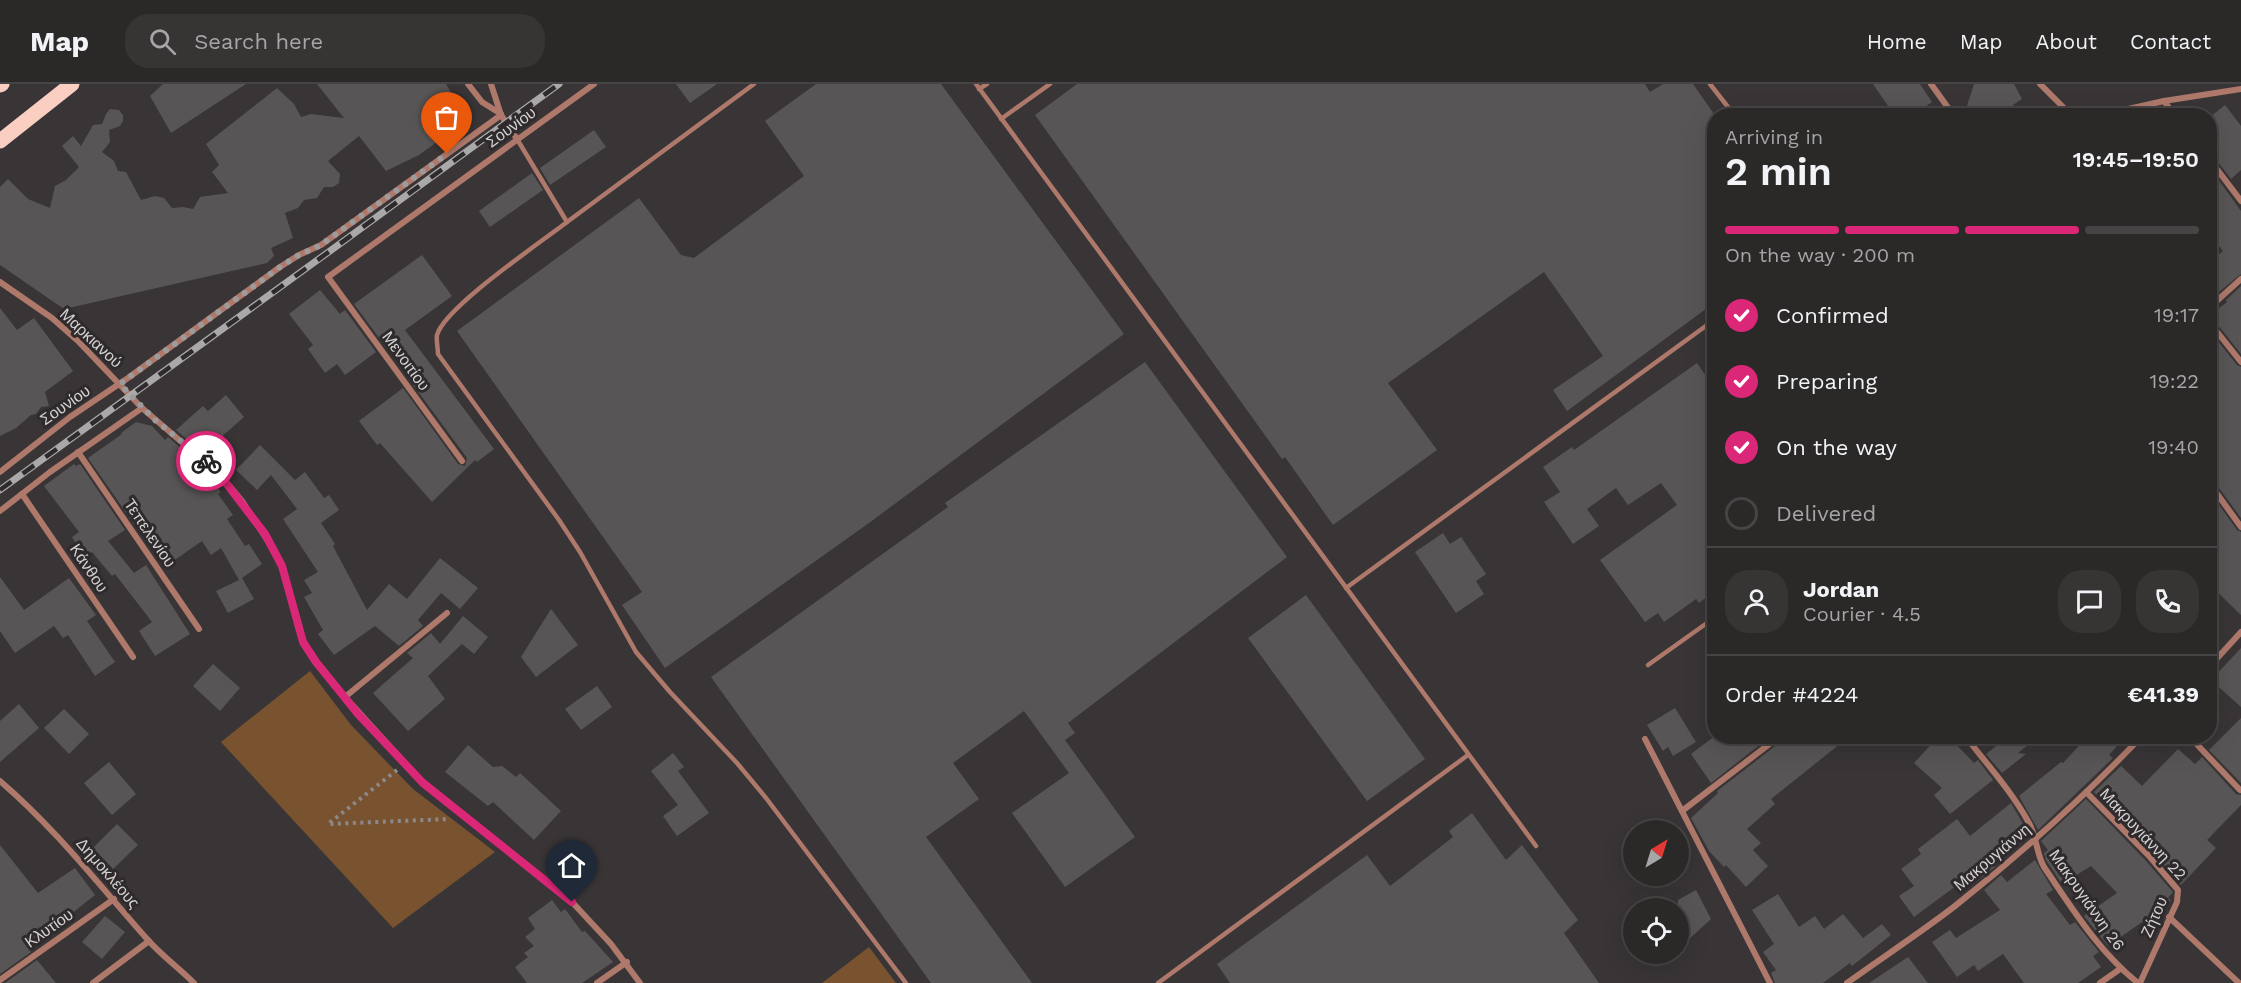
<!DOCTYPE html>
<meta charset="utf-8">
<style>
:root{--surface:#2b2828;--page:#373434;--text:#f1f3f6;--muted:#a6a6a8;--line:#474445;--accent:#db2777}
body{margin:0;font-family:"Work Sans",sans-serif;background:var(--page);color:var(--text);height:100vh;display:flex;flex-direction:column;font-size:22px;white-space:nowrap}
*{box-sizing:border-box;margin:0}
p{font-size:20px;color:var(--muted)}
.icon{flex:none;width:33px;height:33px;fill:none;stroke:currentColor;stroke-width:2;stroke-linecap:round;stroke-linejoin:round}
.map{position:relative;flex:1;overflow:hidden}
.side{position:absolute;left:1707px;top:24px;width:510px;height:636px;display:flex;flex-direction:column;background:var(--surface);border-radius:24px;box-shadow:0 6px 24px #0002,0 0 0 2px var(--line)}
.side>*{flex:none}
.needle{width:39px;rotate:38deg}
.tools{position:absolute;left:1623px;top:736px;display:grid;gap:12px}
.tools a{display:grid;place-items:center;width:66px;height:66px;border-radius:50%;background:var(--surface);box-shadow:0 6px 24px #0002,0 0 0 2px var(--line);font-size:30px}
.pin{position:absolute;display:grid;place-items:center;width:51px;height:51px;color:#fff;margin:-62px -26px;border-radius:50% 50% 50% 0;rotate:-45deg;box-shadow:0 0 6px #0007}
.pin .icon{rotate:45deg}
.courier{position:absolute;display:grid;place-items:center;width:60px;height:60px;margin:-30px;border:4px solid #db2777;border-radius:50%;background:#fff;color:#222;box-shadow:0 2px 8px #0007}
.headline em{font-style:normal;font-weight:600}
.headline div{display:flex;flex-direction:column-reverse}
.headline{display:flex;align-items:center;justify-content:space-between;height:102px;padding:0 18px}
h1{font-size:39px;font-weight:600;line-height:45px}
.bar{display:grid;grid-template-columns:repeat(4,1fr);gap:9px 6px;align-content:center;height:72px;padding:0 18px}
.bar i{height:8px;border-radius:4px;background:var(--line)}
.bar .on{background:var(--accent)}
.bar p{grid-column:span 4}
.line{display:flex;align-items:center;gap:15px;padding:0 18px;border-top:2px solid var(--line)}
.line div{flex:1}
.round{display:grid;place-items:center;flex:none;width:63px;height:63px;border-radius:24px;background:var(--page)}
ol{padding:0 18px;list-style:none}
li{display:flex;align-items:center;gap:18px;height:66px}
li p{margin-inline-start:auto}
li .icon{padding:6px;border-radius:50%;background:var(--accent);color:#fff;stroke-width:4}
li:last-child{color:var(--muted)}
li i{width:33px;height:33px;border:3px solid var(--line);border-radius:50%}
header{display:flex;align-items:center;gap:36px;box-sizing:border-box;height:84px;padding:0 30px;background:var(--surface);border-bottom:2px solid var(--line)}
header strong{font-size:28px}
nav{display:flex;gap:33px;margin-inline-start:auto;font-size:21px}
.search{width:420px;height:54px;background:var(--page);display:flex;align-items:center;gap:15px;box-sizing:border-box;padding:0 21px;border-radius:24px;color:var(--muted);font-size:22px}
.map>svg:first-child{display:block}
.green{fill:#795330}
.building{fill:#585557}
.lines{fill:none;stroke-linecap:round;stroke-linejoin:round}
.path{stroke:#8d898a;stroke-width:4;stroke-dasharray:3 4.5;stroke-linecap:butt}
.lane{stroke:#ae796b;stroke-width:4.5}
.street{stroke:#ae796b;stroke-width:6}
.primary{stroke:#fbcec2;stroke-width:15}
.rail-casing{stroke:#aba8a9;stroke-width:7}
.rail{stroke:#2f2b2c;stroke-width:4.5;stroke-dasharray:14;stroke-linecap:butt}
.done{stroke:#9e9b9c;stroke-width:6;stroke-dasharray:0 10.8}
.route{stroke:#db2777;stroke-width:8}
.labels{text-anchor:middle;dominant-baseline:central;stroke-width:6;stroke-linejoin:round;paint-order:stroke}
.street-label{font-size:16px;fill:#d5d2d3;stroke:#2f2b2c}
</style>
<header>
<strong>Map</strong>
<div class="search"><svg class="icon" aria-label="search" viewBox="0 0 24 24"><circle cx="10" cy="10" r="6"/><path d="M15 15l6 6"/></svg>Search here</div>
<nav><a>Home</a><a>Map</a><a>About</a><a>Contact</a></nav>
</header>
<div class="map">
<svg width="2241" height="899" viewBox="0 0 2241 899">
<rect width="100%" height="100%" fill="#393536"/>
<g class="green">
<polygon points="310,587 351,641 413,705 495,768 393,844 221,658"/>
<polygon points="869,863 896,899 822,899"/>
</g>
<g class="building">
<polygon points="163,0 246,0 171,49 150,12"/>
<polygon points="317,0 446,0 452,10 452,16 460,23 449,37 443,39 432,52 437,58 419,71 386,87 359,52 328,77 340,90 339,99 333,103 324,103 317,114 304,116 298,124 285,129 293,154 271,164 274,172 267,179 64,225 0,181 0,103 8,95 28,115 50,124 55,102 66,96 79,83 62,62 73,52 81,62 93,41 102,40 106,30 110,25 119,26 123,31 123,37 120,42 109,46 110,58 102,68 114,77 118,87 126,88 141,116 155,112 164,114 172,124 183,123 193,125 200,113 228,109 212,88 219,81 206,60 277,4 294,20 301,33 311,30 344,34"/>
<polygon points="676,0 717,0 690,19"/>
<polygon points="816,0 941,0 1124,250 869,439 665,584 622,521 642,508 457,247 639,114 681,171 694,174 804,92 765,37"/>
<polygon points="1077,0 1645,0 1650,8 1663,0 1693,0 1714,30 1714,219 1567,327 1553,306 1603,272 1544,188 1388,299 1437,366 1333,441 1285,373 1282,375 1035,31"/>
<polygon points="1873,0 1920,0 1932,18 1912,32 1895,32"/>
<polygon points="1974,0 2014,0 2022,15 2013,21 2021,32 1964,31"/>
<polygon points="2225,21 2241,42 2241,86 2231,95 2214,73 2210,71 2210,33"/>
<polygon points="594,46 606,63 550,101 540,84"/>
<polygon points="2210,84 2241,127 2241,190 2219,208 2210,196 2210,178 2223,167 2210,150"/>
<polygon points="532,89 543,106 490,143 479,127"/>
<polygon points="422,171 452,212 405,246 494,365 477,378 475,376 432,418 380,359 377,361 359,337 403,304 458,380 465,382 467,374 411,298 416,295 389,259 385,262 354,220"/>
<polygon points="2241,202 2241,270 2214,236 2210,234 2210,231 2227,218 2226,216"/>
<polygon points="320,206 340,230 345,226 376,268 345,291 337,280 325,289 308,265 313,261 289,230"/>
<polygon points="0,224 17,246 34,234 73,287 45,308 49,322 41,323 36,330 31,331 16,344 0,352"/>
<polygon points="2210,247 2237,281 2241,283 2241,434 2214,397 2210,395"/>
<polygon points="1145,278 1287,473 1068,639 1075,649 1065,656 1135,753 1065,803 1012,729 1069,689 1024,627 953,679 979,715 926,753 1032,899 931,899 711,593 948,423 945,419"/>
<polygon points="1697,279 1714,304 1714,507 1699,519 1696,515 1664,538 1658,529 1645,538 1600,476 1677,421 1661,399 1628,421 1616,404 1587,425 1599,442 1573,460 1544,418 1560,408 1543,383 1572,363 1574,366"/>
<polygon points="226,311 244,333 203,369 176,346 203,322 208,327"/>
<polygon points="136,338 152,342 165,356 168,353 195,376 194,377 221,408 218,410 233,431 227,435 245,462 249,460 262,480 242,494 254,515 228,529 216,507 239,496 221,464 211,471 202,457 169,480 140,436 134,440 88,374 122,350 121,349"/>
<polygon points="260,361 295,396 305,388 324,414 329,411 339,426 321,439 335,460 333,462 367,526 389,500 407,515 440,474 478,504 460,525 441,509 418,536 423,542 399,562 375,542 334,571 318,550 323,546 304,513 312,509 304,496 318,488 283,435 297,425 271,391 257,406 236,386"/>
<polygon points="74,380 76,382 80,380 125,446 108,457 134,489 146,481 190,550 155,572 139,547 152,538 115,490 112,492 92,468 84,472 72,453 79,448 44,402"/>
<polygon points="2210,408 2237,446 2241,448 2241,531 2210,501"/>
<polygon points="1443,449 1450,460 1461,453 1486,490 1476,497 1484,510 1456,529 1415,468"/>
<polygon points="0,493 24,526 69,494 96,531 87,537 115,578 95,592 68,551 63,554 54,542 15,569 0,547"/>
<polygon points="1306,511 1425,675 1367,717 1248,554"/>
<polygon points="551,525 578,561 536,593 521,573"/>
<polygon points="463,532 488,553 474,570 462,560 428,592 445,615 408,647 373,609 413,574 407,569 431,549 440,560"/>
<polygon points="2241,564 2241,623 2211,596"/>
<polygon points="213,580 240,604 220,627 193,602"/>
<polygon points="597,602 612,623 581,646 565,625"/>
<polygon points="19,620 39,644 0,678 0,637"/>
<polygon points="1675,624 1696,658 1673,672 1668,663 1663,667 1647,641"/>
<polygon points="64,625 89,650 69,670 44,644"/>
<polygon points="2241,634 2241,699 2209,666"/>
<polygon points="1715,652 1771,652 1711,699 1691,670"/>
<polygon points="1785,652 1850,652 1771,715 1775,720 1747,745 1761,759 1753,766 1768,782 1746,803 1726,781 1724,783 1709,767 1691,734 1718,709 1717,707 1783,656"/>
<polygon points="1939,652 1948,652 1974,679 1978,676 1993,696 1950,730 1934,711 1942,704 1914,679"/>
<polygon points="2009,652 2039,652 2018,669 2026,670 2002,689 1986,670"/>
<polygon points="2088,652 2126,652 2109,671 2113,674 2038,746 2019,712 2061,678 2063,679"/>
<polygon points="468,661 493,683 502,682 516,693 520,689 561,727 534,756 493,718 488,722 445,688"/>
<polygon points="2178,665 2195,680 2202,673 2236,710 2241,711 2241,721 2207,756 2216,764 2181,801 2154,769 2094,708 2121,682 2142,702"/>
<polygon points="673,669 684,683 678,687 709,729 677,752 663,732 678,721 651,687"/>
<polygon points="109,678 136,710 112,731 84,699"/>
<polygon points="2086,715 2146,777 2173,808 2168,814 2171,816 2143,839 2142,838 2108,862 2084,832 2117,809 2091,782 2062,800 2046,776 2044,769 2048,766 2041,757"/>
<polygon points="2011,719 2026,745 1989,776 1995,783 1977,797 1972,790 1914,833 1899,812 1914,802 1901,785 1921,770 1918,765 1957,735 1970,752"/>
<polygon points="1472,729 1506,776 1522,761 1578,836 1564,849 1599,899 1230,899 1217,880 1367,771 1390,802 1453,753 1449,747"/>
<polygon points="117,740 138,761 113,785 93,764"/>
<polygon points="0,761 38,809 75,784 95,811 28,864 31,868 0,890"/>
<polygon points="2035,776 2053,806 2046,810 2070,841 2075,838 2099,868 2093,872 2101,883 2078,899 2024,899 2003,870 1978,887 1974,881 1957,893 1932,858 1950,846 1956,854 2000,826 1984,806 2001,791 2007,798"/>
<polygon points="1696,806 1711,835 1687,857 1678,841 1678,816"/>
<polygon points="1778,810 1799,843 1815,832 1824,845 1843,830 1863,854 1882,840 1891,851 1852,882 1850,879 1823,899 1775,899 1771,889 1776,886 1763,868 1774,860 1752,826"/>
<polygon points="552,816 561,828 565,825 582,848 585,847 613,878 582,899 527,899 515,883 528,873 524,869 534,862 525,853 535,845 528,834"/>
<polygon points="105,832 125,848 102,875 82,858"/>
<polygon points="1908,873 1928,899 1869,899"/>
<polygon points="37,876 56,899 5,899"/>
</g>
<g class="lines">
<polyline class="path" points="397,686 328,740 449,735"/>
<g class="lane">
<polyline points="976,0 1536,762"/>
<polyline points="1710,0 1735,32"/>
<polyline points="979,5 987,0"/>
<polyline points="1001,35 1050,0"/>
<path d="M517,55L567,138C540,159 445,223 437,251C436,256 438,264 438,270L559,436L580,468L636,568L670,608L737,679L766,714L906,899"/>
<polyline points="567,138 754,0"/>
<polyline points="1346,504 1714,236"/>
<polyline points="1648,581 1714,534"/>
<polyline points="1158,899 1468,671"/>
</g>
<g class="street">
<polyline points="468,0 482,18 501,30"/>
<polyline points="491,0 501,31 517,55"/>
<polyline points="1931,0 1954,32"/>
<polyline points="2040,0 2072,32"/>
<polyline points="2164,17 2175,32"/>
<polyline points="2097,32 2164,17 2241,5"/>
<polyline points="2210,76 2241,117"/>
<polyline points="0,198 52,234 78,257 142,324 220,391 242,417 275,468 282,482 303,558 311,571 345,613 423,699 572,818 611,860 640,899"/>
<polyline points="2210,223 2241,195"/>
<polyline points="2210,239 2241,278"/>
<polyline points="78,368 199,545"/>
<polyline points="462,377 328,193 594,0"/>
<polyline points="0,388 70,333 128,294 280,183 299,171 321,161 501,31"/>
<polyline points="2210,400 2241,443"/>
<polyline points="22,410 133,573"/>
<polyline points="0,427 50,388 142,324"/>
<polyline points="2210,582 2241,548"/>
<polyline points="345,613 447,529"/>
<path d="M1965,652C1987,680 2012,708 2029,739C2037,753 2036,769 2044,783C2072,824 2098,867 2138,899"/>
<polyline points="2189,652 2240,706"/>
<polyline points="1645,655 1770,899"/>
<path d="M0,697C55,744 99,801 147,855C161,871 179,884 194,899"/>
<polyline points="2087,709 2150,773 2178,806 2177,818 2140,899"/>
<polyline points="1682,727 1780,652"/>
<polyline points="2169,833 2239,899"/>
<polyline points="0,896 114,815"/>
<polyline points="93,899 149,857"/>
<polyline points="597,899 627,878"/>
<path d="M1847,899C1883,873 1920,849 1955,822C2021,770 2084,713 2142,652"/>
<polyline points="2100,899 2120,885"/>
</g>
<g class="primary">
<polyline points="0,1 2,0"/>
<polyline points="0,57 72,0"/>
</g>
<g class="rail-casing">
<path id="rail" d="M0,406C187,271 373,136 559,0"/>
</g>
<use href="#rail" class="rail"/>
</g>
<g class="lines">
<polyline class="done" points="206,377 155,336 120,300 280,183 299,171 321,161 447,70"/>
<polyline class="route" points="206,377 220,391 265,450 282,482 303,558 316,578 358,630 423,699 572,818"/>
</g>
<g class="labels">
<g class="street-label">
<text transform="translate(511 43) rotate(-36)">Σουνίου</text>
<text transform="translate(91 254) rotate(43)">Μαρκιανού</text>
<text transform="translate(406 277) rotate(54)">Μενοιτίου</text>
<text transform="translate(65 321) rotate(-35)">Σουνίου</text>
<text transform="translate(150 449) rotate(56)">Τεπελενίου</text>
<text transform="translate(89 484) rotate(56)">Κάνθου</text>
<text transform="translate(2143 750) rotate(47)">Μακρυγιάννη 22</text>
<text transform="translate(1992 773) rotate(-40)">Μακρυγιάννη</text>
<text transform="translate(108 789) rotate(49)">Δημοκλέους</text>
<text transform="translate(2087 816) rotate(55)">Μακρυγιάννη 26</text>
<text transform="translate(2154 833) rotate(-66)">Ζήτου</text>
<text transform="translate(49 844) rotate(-35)">Κλυτίου</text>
</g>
</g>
</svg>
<div class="tools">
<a><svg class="needle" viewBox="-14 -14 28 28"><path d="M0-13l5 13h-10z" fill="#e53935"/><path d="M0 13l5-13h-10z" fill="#a6a6a8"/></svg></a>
<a><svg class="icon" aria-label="locate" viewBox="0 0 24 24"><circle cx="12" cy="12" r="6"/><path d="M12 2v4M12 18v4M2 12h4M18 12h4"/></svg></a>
</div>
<div class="pin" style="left:447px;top:70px;background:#ea580c"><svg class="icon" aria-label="bag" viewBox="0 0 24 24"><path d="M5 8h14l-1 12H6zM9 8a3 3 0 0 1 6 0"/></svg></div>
<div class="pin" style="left:572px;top:818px;background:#1f2937"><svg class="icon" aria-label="home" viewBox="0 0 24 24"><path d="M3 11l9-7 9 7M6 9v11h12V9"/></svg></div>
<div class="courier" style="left:206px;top:377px"><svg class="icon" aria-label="bike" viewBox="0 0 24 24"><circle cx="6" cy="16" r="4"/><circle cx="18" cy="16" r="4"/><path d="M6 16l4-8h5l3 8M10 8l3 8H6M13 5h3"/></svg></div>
<section class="side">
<div class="headline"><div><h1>2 min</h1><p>Arriving in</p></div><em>19:45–19:50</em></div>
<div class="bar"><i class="on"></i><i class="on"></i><i class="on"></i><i></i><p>On the way · 200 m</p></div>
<ol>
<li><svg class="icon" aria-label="check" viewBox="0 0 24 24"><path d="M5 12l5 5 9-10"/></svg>Confirmed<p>19:17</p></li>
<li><svg class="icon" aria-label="check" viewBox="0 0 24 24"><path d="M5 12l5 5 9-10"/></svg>Preparing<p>19:22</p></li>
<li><svg class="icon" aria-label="check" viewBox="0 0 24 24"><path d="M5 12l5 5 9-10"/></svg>On the way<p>19:40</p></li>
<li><i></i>Delivered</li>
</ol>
<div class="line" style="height:108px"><a class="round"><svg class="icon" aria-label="person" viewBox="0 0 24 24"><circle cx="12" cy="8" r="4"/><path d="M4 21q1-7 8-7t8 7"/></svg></a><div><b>Jordan</b><p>Courier · 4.5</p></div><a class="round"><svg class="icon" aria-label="chat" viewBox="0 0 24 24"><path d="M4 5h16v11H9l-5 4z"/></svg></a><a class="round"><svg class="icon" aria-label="phone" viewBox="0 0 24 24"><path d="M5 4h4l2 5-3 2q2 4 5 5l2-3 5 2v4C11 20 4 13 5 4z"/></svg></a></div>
<div class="line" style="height:78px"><div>Order #4224</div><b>€41.39</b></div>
</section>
</div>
